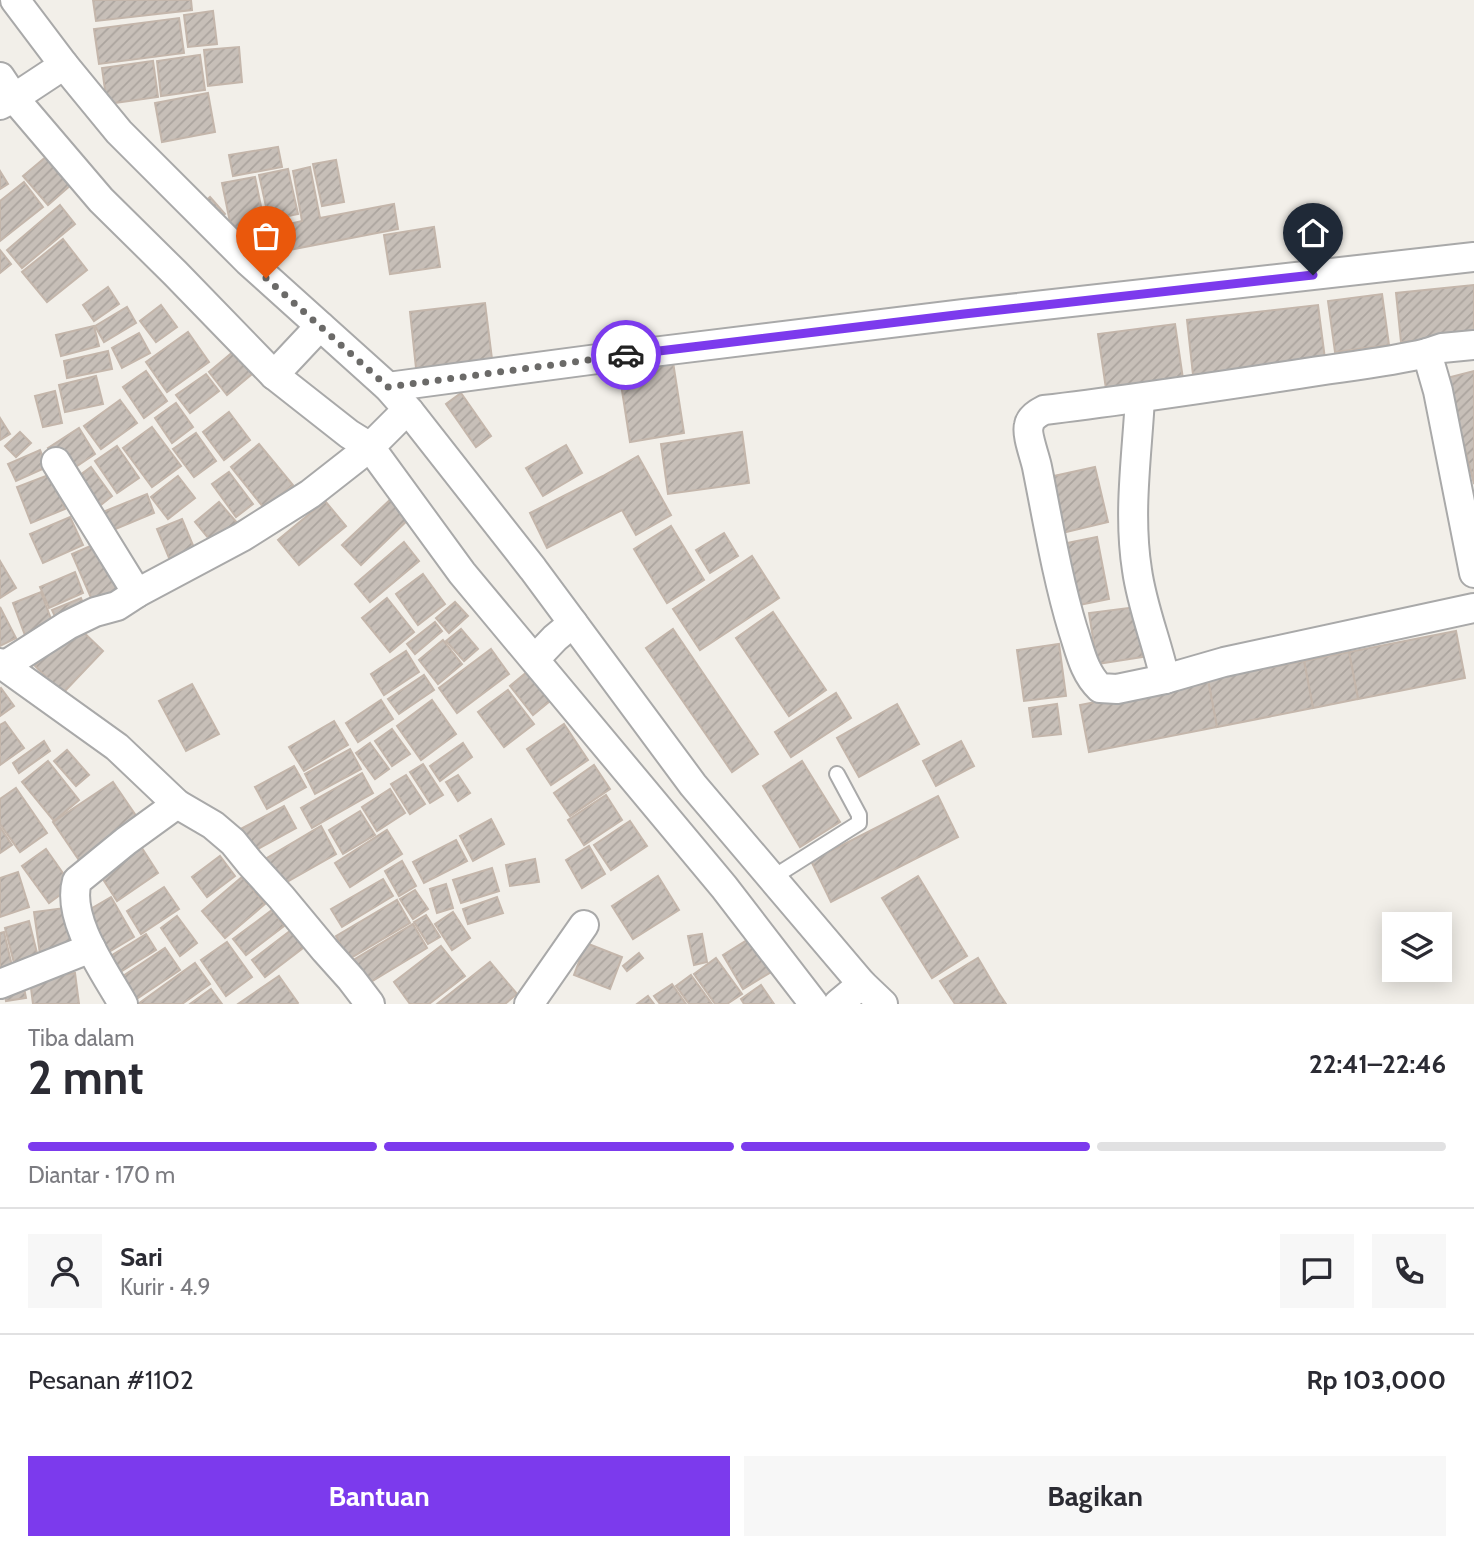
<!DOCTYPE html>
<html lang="id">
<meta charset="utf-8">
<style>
:root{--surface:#fff;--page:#f7f7f7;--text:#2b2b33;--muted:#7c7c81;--line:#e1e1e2;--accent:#7c3aed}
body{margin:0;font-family:Cabin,sans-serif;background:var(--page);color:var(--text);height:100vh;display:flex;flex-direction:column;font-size:26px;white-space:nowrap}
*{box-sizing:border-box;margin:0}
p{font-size:23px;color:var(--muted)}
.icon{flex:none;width:38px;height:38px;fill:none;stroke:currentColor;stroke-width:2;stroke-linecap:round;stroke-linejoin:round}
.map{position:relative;height:1004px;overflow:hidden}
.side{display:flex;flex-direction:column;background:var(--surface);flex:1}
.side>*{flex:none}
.fabs{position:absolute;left:1382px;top:912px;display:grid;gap:14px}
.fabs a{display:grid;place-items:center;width:70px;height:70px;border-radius:0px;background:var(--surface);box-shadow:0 4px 18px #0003;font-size:35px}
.pin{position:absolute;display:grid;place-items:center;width:60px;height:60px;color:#fff;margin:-72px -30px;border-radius:50% 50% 50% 0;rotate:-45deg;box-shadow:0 0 7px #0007}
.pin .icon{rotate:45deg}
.courier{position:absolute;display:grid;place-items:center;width:70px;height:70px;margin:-35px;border:5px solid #7c3aed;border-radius:50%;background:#fff;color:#222;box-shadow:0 2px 9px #0007}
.headline em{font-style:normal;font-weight:800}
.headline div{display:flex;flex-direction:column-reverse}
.headline{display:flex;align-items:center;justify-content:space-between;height:119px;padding:0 28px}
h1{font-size:46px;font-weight:800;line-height:52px}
.bar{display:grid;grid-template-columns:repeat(4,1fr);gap:10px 7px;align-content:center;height:84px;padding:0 28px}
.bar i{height:9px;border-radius:5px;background:var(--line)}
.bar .on{background:var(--accent)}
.bar p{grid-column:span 4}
.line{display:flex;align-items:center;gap:18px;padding:0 28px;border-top:2px solid var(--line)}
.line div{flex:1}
.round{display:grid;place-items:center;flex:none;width:74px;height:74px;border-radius:0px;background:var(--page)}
.button{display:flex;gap:14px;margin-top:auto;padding:14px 28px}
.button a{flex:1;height:80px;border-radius:0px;background:var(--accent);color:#fff;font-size:28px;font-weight:800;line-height:80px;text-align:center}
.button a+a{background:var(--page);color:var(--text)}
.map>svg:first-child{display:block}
.building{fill:url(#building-hatch);stroke:#c4b6ab;stroke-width:2}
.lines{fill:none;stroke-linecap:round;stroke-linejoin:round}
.service-casing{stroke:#a9a9a9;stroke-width:18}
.minor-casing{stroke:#a9a9a9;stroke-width:32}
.service{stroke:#fff;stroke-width:14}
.minor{stroke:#fff;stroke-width:28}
.done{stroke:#6b6a68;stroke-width:7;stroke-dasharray:0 12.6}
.route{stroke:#7c3aed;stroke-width:9}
</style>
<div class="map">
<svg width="1474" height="1004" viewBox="0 0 1474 1004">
<defs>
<pattern id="building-hatch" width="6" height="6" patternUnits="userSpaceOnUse" patternTransform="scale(1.75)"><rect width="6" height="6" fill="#c7bfb8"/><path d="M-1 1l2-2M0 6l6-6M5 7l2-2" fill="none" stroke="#aba49e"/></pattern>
</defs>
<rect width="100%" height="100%" fill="#f2efe9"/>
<g class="building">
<polygon points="93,0 191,0 192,10 96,21"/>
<polygon points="213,11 217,44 188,47 184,15"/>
<polygon points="179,18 184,53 99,64 94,29"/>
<polygon points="239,47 242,82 208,86 204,50"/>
<polygon points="200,55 205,90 161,96 157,61"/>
<polygon points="153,61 158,97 107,104 102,68"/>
<polygon points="208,93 215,132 162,142 155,103"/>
<polygon points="278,147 282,167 233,176 229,155"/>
<polygon points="47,156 71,185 48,205 23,176"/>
<polygon points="336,160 344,202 322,206 313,164"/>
<polygon points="310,167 320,218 394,204 398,229 289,250 285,225 302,221 293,171"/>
<polygon points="288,169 298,214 269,220 259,175"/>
<polygon points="0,171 8,184 0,189"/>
<polygon points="255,177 265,226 232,232 222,183"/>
<polygon points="24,182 43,207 0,241 0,201"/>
<polygon points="210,197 225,214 214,224 199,207"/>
<polygon points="60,205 75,224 22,268 7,250"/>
<polygon points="434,227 440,267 390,274 384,235"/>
<polygon points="63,239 87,270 47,302 22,272"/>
<polygon points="0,250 11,264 0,273"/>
<polygon points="1474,285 1474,334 1401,342 1396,293"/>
<polygon points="108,287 119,304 94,321 83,305"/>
<polygon points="1382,294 1389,345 1335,352 1328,301"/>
<polygon points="485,303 492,359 416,368 410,312"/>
<polygon points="161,305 177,327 156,342 140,321"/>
<polygon points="1318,305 1325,359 1193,375 1187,320"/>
<polygon points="127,307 136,323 104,342 95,326"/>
<polygon points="1175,324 1183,379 1106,389 1098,334"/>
<polygon points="94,326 99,346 61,356 56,335"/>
<polygon points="188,332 209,362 167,392 146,362"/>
<polygon points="139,333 150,353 122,368 112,348"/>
<polygon points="108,351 112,369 67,378 64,361"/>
<polygon points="234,351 252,374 227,395 209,372"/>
<polygon points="673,362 684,433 630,442 619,371"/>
<polygon points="146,371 167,401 144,418 123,387"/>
<polygon points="1474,371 1474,484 1447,378"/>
<polygon points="206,374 219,391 190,413 176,395"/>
<polygon points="96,376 103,404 65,412 59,385"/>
<polygon points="55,391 62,423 43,427 35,396"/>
<polygon points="461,393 491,436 476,447 446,404"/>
<polygon points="120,400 137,423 101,449 84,426"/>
<polygon points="176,403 193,427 172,443 155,418"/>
<polygon points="229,412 250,440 224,460 203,432"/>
<polygon points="0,418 10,434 0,440"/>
<polygon points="152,427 181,466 152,487 123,448"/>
<polygon points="79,428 95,454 65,474 48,448"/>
<polygon points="20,432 31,443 16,457 5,446"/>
<polygon points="742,432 749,483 668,494 661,444"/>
<polygon points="196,433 216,461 194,477 173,449"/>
<polygon points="259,444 293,485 264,508 231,467"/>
<polygon points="566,445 582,473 543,496 526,468"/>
<polygon points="117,446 139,478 117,493 95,461"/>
<polygon points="40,450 47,467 16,481 8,464"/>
<polygon points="638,456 671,515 636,535 622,510 547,548 530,513 603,476"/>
<polygon points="91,467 112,496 97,508 76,478"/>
<polygon points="1095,467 1108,522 1062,533 1049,477"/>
<polygon points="229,472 253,504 236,517 212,484"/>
<polygon points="51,474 65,509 31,523 17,487"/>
<polygon points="178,476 195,498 168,519 151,497"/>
<polygon points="147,494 154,513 106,533 98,514"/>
<polygon points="394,496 412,516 361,565 342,545"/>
<polygon points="325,501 346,526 299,565 278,540"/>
<polygon points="219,502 238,524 214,545 195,522"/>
<polygon points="70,517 83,545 43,563 30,534"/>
<polygon points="182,519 197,555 172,565 157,529"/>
<polygon points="671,526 704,580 667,603 634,549"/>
<polygon points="724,533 738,556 710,573 696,550"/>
<polygon points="1097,537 1109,599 1074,606 1062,544"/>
<polygon points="104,540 127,592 95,607 72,554"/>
<polygon points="404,542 419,561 370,602 355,584"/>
<polygon points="752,556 779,598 700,650 673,609"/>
<polygon points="0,561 16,588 0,598"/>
<polygon points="75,572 83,593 49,608 40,587"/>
<polygon points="423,574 445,604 418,625 396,594"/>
<polygon points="41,592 54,627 26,638 13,603"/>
<polygon points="81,598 87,613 59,625 52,610"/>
<polygon points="387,598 414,632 390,652 362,618"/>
<polygon points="455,602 468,616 449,633 436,618"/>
<polygon points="0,607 16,638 0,646"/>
<polygon points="1136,607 1143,657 1097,664 1089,613"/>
<polygon points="773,612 826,690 789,716 736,638"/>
<polygon points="435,622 442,631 415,654 407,644"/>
<polygon points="75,624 103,651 63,693 35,666"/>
<polygon points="461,629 478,649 464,661 446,641"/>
<polygon points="673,629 758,754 732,772 646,648"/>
<polygon points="1456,631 1465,678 1358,699 1349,652"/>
<polygon points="443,640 462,664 438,684 419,660"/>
<polygon points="1059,644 1066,696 1024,701 1017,650"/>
<polygon points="491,649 509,674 457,713 439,688"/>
<polygon points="406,651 419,672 384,695 371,674"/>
<polygon points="1349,652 1358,699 1313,708 1304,661"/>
<polygon points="1304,661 1313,708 1217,727 1208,680"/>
<polygon points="533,667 556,696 533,715 510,686"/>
<polygon points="424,675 434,690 399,714 388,699"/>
<polygon points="1208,680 1217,727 1089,752 1080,705"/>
<polygon points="192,684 219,734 186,751 159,701"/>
<polygon points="1,688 14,706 0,716 0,689"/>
<polygon points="508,690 534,724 504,747 478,712"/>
<polygon points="836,693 851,718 791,757 775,732"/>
<polygon points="381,700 393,719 358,742 346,723"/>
<polygon points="432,700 456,734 421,760 397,726"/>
<polygon points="897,704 919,744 859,777 837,738"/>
<polygon points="1057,704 1061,734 1033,737 1029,708"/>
<polygon points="334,721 348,745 304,771 289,747"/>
<polygon points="5,722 24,748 0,765 0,725"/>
<polygon points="564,724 588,760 551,785 527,749"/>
<polygon points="392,729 410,754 392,766 375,741"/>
<polygon points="44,741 50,751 19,773 13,763"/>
<polygon points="961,741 974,766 936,786 923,761"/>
<polygon points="370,743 389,769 375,779 356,753"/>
<polygon points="463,743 472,757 440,781 430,766"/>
<polygon points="350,749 361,769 315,794 305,774"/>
<polygon points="67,750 89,775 76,786 54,761"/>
<polygon points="48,761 79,800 54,821 22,782"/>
<polygon points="802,761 840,822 800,847 763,786"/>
<polygon points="423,764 443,795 430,803 410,772"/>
<polygon points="594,765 610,789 570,816 554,793"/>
<polygon points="294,766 306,787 267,809 255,787"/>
<polygon points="362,773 373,793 312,828 301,808"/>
<polygon points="406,775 425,804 410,814 391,784"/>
<polygon points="458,775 470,793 458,801 446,782"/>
<polygon points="113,782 141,823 81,863 53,822"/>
<polygon points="16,788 47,833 20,852 0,824 0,799"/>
<polygon points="390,789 405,813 377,831 362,807"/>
<polygon points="606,795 622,820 584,845 568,820"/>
<polygon points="938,796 958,837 831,902 811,861"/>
<polygon points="284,806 296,828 245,856 233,833"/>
<polygon points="360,811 375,835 343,854 329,830"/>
<polygon points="491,819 504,844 473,861 460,836"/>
<polygon points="630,821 647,846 611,870 594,845"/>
<polygon points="321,826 336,854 280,886 265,859"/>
<polygon points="0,827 12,845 0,853"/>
<polygon points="387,830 402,854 350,887 335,863"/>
<polygon points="456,840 467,861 424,883 413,862"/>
<polygon points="140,845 158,873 117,901 99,873"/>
<polygon points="589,846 605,874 582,888 566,860"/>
<polygon points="46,849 72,886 49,903 22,866"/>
<polygon points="220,856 235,876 207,897 192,877"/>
<polygon points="535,859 539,882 510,886 506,865"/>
<polygon points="402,861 416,886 399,896 385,871"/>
<polygon points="492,868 499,891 461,903 453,880"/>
<polygon points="18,872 29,907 0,917 0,878"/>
<polygon points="658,876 679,910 633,939 612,906"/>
<polygon points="918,876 967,956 932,978 882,898"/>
<polygon points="242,877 265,904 225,938 202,911"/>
<polygon points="383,879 393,896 342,927 331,909"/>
<polygon points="446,884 453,908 437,913 430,889"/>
<polygon points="164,887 179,909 141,934 127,911"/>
<polygon points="415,890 428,909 413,919 400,899"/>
<polygon points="111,897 134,937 104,955 80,915"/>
<polygon points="497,897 503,913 468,924 463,909"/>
<polygon points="397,900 410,923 349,959 336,936"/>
<polygon points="72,907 78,948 40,954 34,912"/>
<polygon points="272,910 284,926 246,955 233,939"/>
<polygon points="453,912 470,938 452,950 435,924"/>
<polygon points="426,915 440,937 428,944 414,922"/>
<polygon points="177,916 197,943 180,956 161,928"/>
<polygon points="29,921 38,957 14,963 5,928"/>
<polygon points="413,924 427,948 359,989 345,965"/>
<polygon points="290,931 303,948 265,977 252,960"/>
<polygon points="4,932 13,970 0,974 0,933"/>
<polygon points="146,934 156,950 114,976 104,960"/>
<polygon points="702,934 707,962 694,965 688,936"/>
<polygon points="752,937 773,971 743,989 723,955"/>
<polygon points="227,942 252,977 226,996 201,960"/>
<polygon points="586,943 622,957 610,989 574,975"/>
<polygon points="441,946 465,976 429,1004 410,1004 394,982"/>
<polygon points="165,948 180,970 129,1004 114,982"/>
<polygon points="639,953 643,958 627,971 623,966"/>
<polygon points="716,958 742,994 727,1004 715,1004 694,974"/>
<polygon points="978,958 998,992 1006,1004 955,1004 940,981"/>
<polygon points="490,962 517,994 505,1004 437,1004"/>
<polygon points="195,963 210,984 182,1004 138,1004"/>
<polygon points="75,973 79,1004 33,1004 30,980"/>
<polygon points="691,975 712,1004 689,1004 676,986"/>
<polygon points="279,976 298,1003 297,1004 238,1004"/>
<polygon points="23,983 26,998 6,1001 4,987"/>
<polygon points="672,984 686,1004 660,1004 654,996"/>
<polygon points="761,985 774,1004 744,1004 741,999"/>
<polygon points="211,989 222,1004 190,1004"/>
<polygon points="648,996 654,1004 637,1004"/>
</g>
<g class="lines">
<g class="service-casing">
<polyline id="service" points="772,878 859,823 859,815 837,774"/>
</g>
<g class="minor-casing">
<g id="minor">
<polyline points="15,0 64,65 119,132 248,261 388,387 409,411 533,569 693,785 862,984 883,1004"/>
<polyline points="0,77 14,98 101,200 175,273 274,375 349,434 370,447 462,573 724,887 814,1004"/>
<polyline points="0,105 14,98 64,65"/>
<polyline points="1427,353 1442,348 1474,345"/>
<polyline points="274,375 320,326"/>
<polyline points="388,387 620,356 964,314 1474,257"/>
<path d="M1140,398C1137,455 1128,513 1137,570C1142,607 1157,642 1165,679L1224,662L1474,608"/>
<polyline points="137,593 242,537 310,494 370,447 397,420 409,411"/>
<polyline points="535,659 555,638 573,623"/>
<polyline points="0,663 117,747 177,804 213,825 233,842 250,863 281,897 325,950 351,979 370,1004"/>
<polyline points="4,666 68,625 95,612 117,606 137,593 56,462"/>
<path d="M1165,679L1117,689L1100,688C1084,673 1080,651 1073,630C1057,577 1048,522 1037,467C1035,457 1026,434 1029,425C1030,418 1038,413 1044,410C1129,400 1214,387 1299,374C1342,367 1385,363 1427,353L1438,391L1474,573"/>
<polyline points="0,984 91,948"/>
<path d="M123,1004C105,972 66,919 77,881L126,841L177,804"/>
<polyline points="529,1004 584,925"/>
<polyline points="838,1004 862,984"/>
</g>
</g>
<use href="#service" class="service"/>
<use href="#minor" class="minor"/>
</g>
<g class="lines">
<polyline class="done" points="266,278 388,387 626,355"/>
<polyline class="route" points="626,355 964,314 1313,275"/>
</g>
</svg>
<div class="fabs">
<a><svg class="icon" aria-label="layers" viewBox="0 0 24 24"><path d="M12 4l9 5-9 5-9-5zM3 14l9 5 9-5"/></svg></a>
</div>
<div class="pin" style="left:266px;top:278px;background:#ea580c"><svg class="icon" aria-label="bag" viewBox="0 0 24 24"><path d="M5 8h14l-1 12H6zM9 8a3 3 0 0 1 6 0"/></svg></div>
<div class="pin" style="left:1313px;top:275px;background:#1f2937"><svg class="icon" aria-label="home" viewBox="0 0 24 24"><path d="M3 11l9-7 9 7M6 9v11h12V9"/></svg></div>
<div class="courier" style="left:626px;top:355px"><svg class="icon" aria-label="car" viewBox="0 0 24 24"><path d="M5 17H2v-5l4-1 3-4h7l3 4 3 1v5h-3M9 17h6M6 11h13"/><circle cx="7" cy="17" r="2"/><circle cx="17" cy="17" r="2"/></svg></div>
</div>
<section class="side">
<div class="headline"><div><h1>2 mnt</h1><p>Tiba dalam</p></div><em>22:41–22:46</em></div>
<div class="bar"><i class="on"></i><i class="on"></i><i class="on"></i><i></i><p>Diantar · 170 m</p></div>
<div class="line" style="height:126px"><a class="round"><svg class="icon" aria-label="person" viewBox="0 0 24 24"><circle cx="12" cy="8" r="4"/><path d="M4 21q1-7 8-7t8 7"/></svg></a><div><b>Sari</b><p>Kurir · 4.9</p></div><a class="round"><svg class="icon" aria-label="chat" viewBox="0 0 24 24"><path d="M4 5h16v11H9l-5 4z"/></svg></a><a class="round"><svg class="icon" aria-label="phone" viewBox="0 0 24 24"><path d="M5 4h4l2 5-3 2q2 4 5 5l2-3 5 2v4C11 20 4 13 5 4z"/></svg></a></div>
<div class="line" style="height:91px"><div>Pesanan #1102</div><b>Rp 103,000</b></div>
<div class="button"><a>Bantuan</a><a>Bagikan</a></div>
</section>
